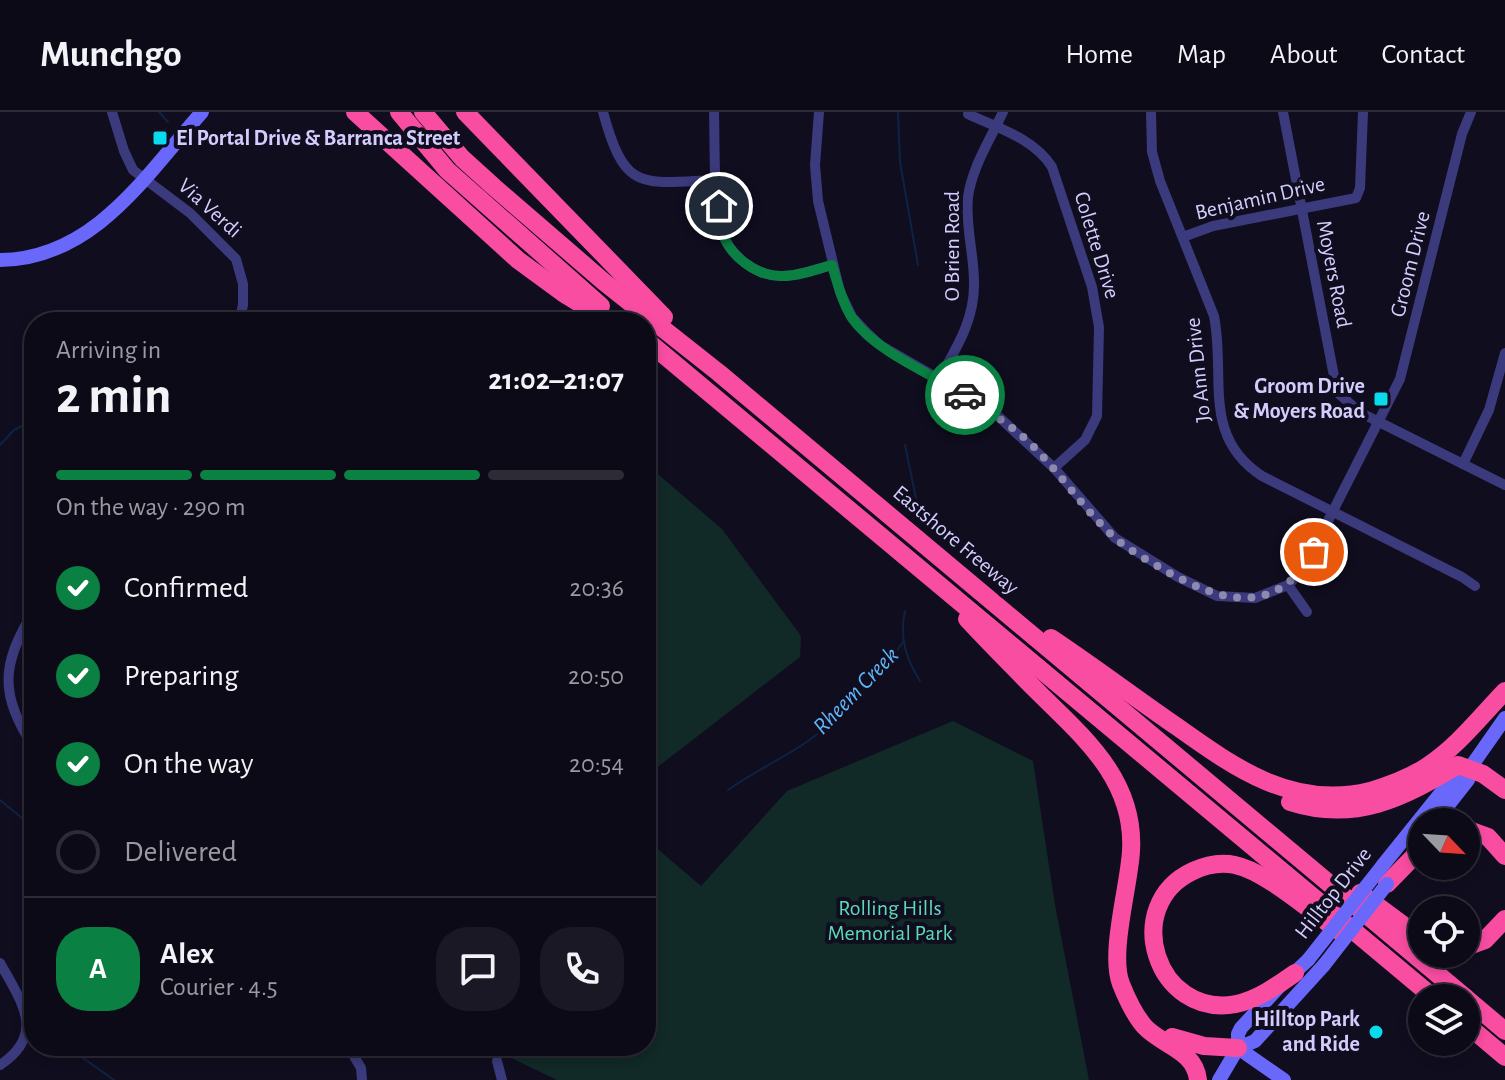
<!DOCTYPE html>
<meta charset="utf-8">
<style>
:root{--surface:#0c0a17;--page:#1a1824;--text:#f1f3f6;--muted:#9a9aa1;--line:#2c2b36;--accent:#0b8043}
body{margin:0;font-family:"Alegreya Sans",sans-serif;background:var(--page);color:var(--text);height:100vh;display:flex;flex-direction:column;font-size:30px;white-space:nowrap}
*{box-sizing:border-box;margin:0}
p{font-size:26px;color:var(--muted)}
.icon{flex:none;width:44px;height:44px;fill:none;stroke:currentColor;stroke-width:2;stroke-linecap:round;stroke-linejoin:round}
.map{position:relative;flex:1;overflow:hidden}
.side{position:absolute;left:24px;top:200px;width:632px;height:744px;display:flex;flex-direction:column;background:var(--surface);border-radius:32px;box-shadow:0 4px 12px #0003,0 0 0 2px var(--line)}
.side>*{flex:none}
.needle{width:52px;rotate:115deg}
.controls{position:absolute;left:1408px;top:696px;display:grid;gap:16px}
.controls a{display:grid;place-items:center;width:72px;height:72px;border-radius:50%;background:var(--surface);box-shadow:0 4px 12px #0003,0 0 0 2px var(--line);font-size:40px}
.pin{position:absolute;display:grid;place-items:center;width:68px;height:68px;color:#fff;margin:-34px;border:4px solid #fff;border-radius:50%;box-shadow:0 2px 8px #0007}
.courier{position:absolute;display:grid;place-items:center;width:80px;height:80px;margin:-40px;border:6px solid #0b8043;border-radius:50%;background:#fff;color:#222;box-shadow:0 2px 10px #0007}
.headline em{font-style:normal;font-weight:600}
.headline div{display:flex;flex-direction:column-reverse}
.headline{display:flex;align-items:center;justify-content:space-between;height:136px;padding:0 32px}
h1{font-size:52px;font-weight:600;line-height:60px}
.bar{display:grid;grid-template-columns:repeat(4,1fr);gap:12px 8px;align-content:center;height:96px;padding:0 32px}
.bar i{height:10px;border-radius:6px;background:var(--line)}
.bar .current{background:var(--accent)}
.bar p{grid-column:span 4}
.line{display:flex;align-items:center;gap:20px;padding:0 32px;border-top:2px solid var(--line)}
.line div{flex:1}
.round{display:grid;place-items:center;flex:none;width:84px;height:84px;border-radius:32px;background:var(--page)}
ol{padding:0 32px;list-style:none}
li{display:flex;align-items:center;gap:24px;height:88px}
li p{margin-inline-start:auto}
li .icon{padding:8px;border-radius:50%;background:var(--accent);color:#fff;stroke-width:4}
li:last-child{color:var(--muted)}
li i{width:44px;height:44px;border:4px solid var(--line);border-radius:50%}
header{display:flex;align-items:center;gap:48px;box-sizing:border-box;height:112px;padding:0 40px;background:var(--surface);border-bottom:2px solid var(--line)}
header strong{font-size:38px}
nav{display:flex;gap:44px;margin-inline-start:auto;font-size:28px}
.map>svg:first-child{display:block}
.green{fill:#112927}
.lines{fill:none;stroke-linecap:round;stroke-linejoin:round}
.stream{stroke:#0e2343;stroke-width:2}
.street{stroke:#3b3a7c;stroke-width:10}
.secondary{stroke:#6968fa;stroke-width:14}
.highway{stroke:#f94da2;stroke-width:18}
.secondary-bridge{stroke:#6968fa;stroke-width:14}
.done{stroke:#8e8aaf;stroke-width:8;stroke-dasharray:0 14.4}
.route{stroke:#0b8043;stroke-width:10}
.poi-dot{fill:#08dbee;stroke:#100d1f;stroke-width:3}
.labels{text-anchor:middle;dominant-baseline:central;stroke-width:8;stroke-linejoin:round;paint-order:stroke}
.poi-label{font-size:22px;font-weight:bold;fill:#d2cdfd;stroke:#100d1f;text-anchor:end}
.street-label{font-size:22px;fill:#d2cdfd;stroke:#100d1f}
.park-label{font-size:22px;fill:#5cdab8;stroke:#100d1f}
.water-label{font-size:24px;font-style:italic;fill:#5fb5f9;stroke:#100d1f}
</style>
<header>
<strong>Munchgo</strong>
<nav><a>Home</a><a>Map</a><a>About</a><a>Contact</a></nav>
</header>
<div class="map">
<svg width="1505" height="968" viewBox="0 0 1505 968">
<rect width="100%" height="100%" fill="#100d1f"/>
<g class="green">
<polygon points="646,352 722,417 801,524 800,545 646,664"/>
<polygon points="953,609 1033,649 1055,793 1089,968 557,968 486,934 646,934 646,727 701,774 787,679"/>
</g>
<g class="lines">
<g class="stream">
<polyline points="159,0 168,10"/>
<polyline points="898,0 900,50 918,153"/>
<polyline points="0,333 14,318 34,308"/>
<polyline points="905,333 916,386"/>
<path d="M905,499C899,525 906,547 920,569"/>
<path d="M728,678C753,660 782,647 808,629C845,603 877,567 903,530"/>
<polyline points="0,688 34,716"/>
<polyline points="77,934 83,946 114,968"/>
</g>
<g class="street">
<polyline points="112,0 124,39 133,58 190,101 236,147 243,172 243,193 239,210"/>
<path d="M603,0C625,81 641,71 716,68"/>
<path d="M714,0C715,33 713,88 722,119C729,144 757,165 783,164C799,164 817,157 832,153"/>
<polyline points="819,0 815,53 818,89 840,180 852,205 867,221 880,233 939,267 999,305 1054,356 1115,426 1178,465 1217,484 1255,486 1288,473 1303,458 1400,267 1462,22 1471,0"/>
<path d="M1151,0L1152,40L1160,69L1214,204C1226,265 1201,324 1262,364L1462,465L1475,474"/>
<polyline points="1283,0 1334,264 1339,282 1361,301 1505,373"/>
<path d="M968,2C997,16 1034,26 1052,55L1092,175L1099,215L1097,304L1085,328L1054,356"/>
<polyline points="1183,125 1213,114 1356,86 1360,76 1363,0"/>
<path d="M939,267C957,235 975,207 974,170C974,142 965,113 968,85C972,55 991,26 1003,0"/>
<polyline points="1463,352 1489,298 1505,241"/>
<polyline points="1288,473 1307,500"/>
<path d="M34,499C0,553 0,583 34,636"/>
<path d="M0,851C21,889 47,922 0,953"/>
<polyline points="348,934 361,956 362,968"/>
<polyline points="497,949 502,968"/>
</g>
<g class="secondary">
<path d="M0,148C94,147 146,63 202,0"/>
<polyline points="1435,710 1468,668 1470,656 1505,606"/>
<polyline points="1383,753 1457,661 1466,658"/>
<polyline points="1238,936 1255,929 1324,853"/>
<polyline points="1238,936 1284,968"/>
<polyline points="1219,968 1238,936 1238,922 1241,916 1277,877 1308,848"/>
</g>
<g class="highway">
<polyline points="355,0 518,148 563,181 610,210"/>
<polyline points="399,0 447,58 601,194"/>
<polyline points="423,0 462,46 494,75 604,170 719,261 1466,886"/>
<polyline points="465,0 664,205"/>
<polyline points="646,228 1434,886"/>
<path d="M967,507C992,534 1018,560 1044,586C1088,629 1135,671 1131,739C1129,775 1109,841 1121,872C1127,887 1134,903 1145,915C1163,934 1195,938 1198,968"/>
<path d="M1051,526C1093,554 1134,585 1176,614C1235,656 1293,698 1370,679C1390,673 1409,666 1426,655C1457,635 1480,605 1505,579"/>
<path d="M1290,690C1355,711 1403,686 1458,653L1483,662L1505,678"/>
<polyline points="1466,717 1488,725 1505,744"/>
<polyline points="1387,772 1422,736"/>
<polyline points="1360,781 1422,827"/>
<polyline points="1466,835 1485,828 1505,807"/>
<path d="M1295,861C1278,873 1257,888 1236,892C1156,907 1120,793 1193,759C1206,753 1221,750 1235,753C1267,760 1311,800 1339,819"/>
<polyline points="1466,886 1505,919"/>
<polyline points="1466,912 1505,945"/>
<polyline points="1172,925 1204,934 1238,936"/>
</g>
<g class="secondary-bridge">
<polyline points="1308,848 1383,753"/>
<polyline points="1324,853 1387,772"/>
</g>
</g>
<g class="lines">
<path class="done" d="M965,283C987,298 1009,312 1029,330C1060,360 1083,397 1115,426C1130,439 1149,449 1166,459C1224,491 1274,505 1314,440"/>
<path class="route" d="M719,94C720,102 720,111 722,119C729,144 757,165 783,164C799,164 817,157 832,153C837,170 842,190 852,206C876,240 930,261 965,283"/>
</g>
<g class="poi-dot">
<rect x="152" y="18" width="16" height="16" rx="4"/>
<rect x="1373" y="279" width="16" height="16" rx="4"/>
<circle cx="1376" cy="920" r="8"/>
</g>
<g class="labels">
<g class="poi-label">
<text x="176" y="26" text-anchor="start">El Portal Drive &amp; Barranca Street</text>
<text x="1365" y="274">Groom Drive<tspan x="1365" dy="25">&amp; Moyers Road</tspan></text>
<text x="1360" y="907">Hilltop Park<tspan x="1360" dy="25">and Ride</tspan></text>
</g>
<g class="street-label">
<text transform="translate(1260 86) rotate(-13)">Benjamin Drive</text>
<text transform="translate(210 96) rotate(42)">Via Verdi</text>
<text transform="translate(1097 133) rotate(73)">Colette Drive</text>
<text transform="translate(952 134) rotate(-90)">O Brien Road</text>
<text transform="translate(1410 152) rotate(-76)">Groom Drive</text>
<text transform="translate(1334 162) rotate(79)">Moyers Road</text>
<text transform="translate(1198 258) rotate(-96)">Jo Ann Drive</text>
<text transform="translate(956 428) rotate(40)">Eastshore Freeway</text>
<text transform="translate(1333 781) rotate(-52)">Hilltop Drive</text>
</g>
<g class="park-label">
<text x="890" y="796">Rolling Hills<tspan x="890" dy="25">Memorial Park</tspan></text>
</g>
<g class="water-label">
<text transform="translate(856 579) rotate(-46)">Rheem Creek</text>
</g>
</g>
</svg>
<div class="controls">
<a><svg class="needle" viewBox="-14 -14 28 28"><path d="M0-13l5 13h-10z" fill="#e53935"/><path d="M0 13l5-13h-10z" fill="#9a9aa1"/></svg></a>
<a><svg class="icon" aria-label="locate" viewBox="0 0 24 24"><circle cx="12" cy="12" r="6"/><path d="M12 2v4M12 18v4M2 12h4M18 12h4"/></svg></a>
<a><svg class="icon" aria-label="layers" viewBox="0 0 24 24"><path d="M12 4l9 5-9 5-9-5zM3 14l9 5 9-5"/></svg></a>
</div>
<div class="pin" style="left:1314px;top:440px;background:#ea580c"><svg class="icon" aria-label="bag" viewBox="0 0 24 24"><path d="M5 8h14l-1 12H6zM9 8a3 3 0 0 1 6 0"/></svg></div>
<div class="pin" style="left:719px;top:94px;background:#1f2937"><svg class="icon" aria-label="home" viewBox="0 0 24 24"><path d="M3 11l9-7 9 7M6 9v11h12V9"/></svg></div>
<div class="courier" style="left:965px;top:283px"><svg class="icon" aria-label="car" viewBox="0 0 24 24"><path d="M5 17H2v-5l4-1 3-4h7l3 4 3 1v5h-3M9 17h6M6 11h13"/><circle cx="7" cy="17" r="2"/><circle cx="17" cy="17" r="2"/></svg></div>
<section class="side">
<div class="headline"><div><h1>2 min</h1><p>Arriving in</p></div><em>21:02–21:07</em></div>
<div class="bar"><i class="current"></i><i class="current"></i><i class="current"></i><i></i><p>On the way · 290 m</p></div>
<ol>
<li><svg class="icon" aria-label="check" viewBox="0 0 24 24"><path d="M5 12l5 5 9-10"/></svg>Confirmed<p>20:36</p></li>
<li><svg class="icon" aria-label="check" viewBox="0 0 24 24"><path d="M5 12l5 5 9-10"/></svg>Preparing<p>20:50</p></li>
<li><svg class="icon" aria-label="check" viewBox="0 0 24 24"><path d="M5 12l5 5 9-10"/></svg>On the way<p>20:54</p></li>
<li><i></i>Delivered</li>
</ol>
<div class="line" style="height:144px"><b class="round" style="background:var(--accent);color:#fff">A</b><div><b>Alex</b><p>Courier · 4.5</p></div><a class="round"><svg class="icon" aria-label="chat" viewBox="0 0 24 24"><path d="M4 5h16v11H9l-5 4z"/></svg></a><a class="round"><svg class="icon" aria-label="phone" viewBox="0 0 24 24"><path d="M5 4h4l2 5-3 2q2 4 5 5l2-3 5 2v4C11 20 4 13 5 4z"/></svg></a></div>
</section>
</div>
